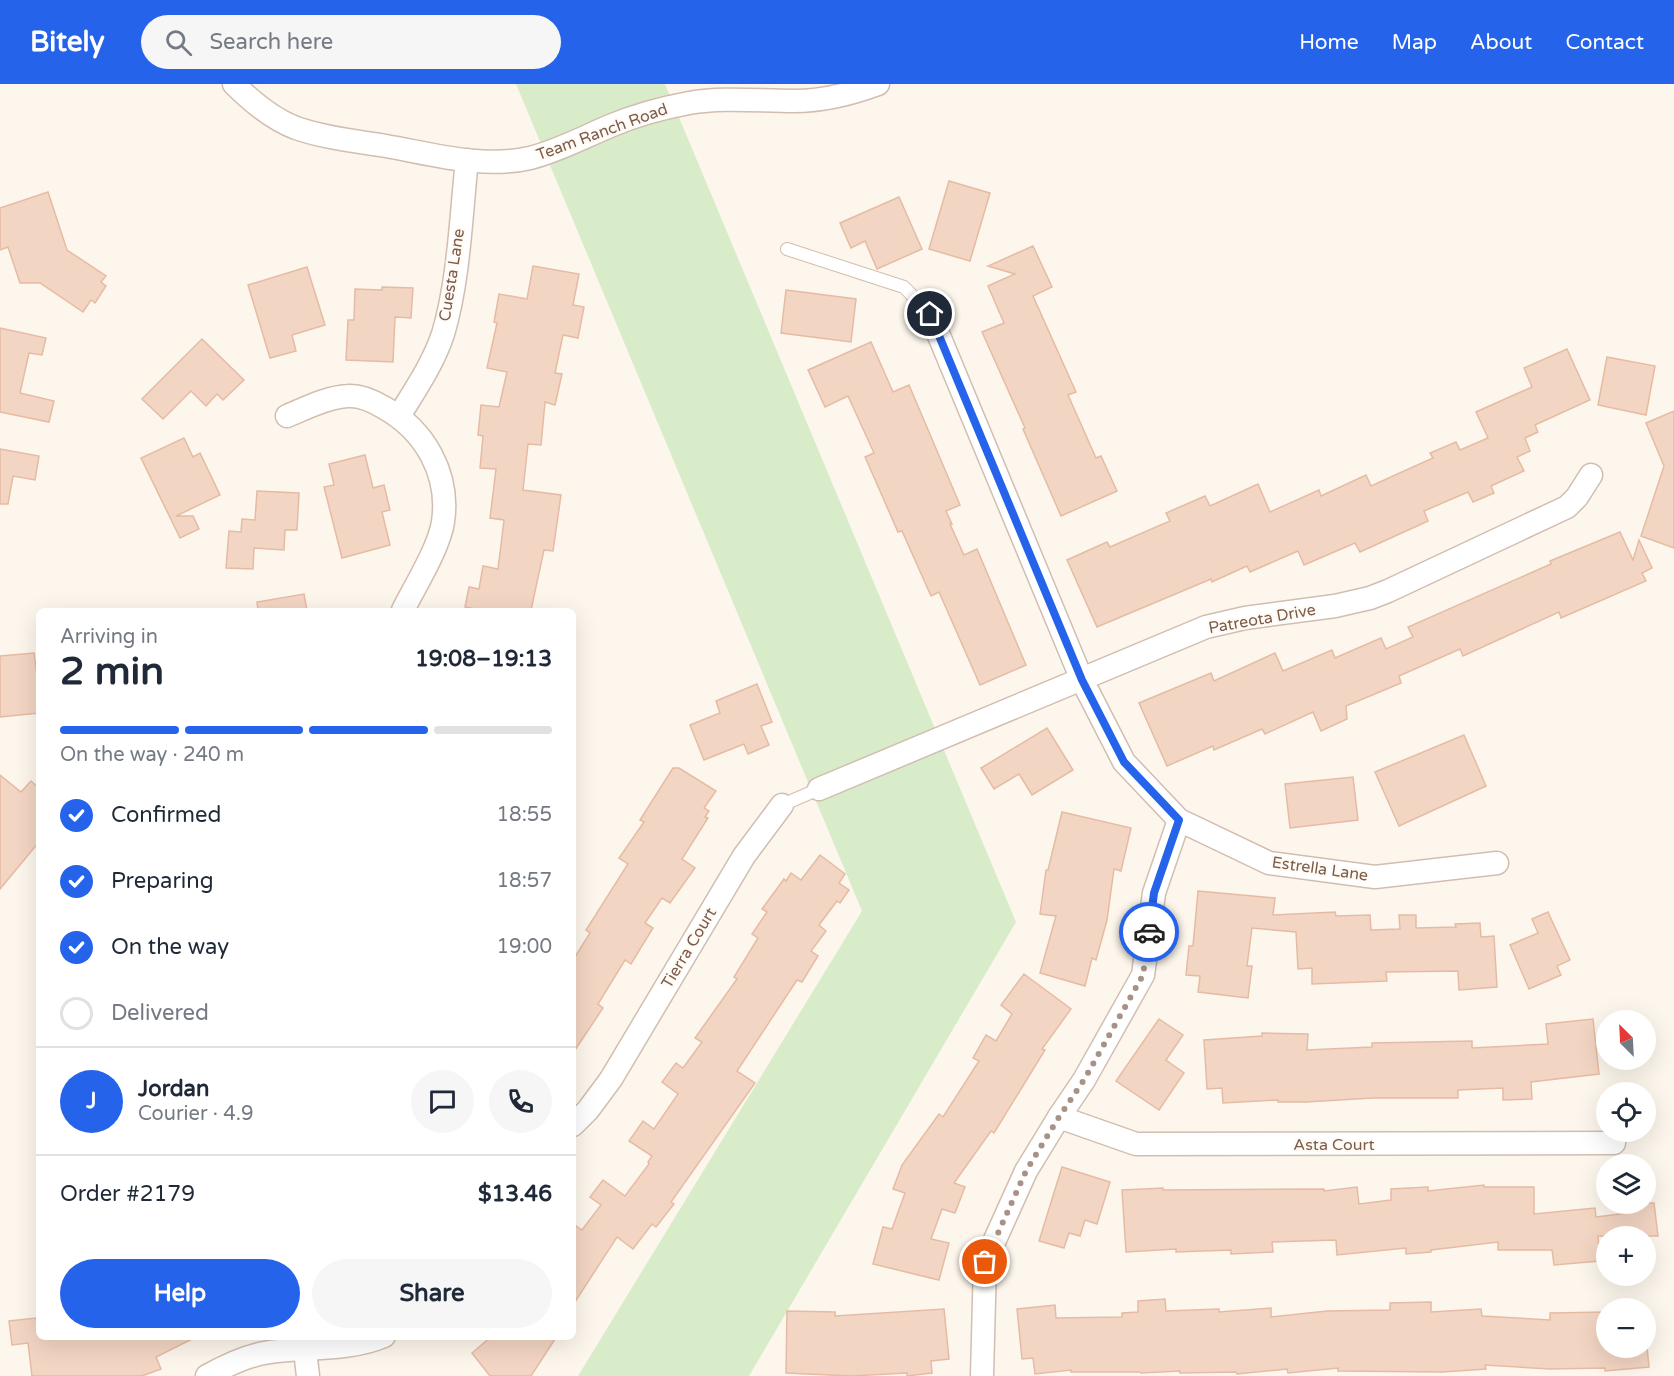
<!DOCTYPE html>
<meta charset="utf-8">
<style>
:root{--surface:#fff;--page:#f6f6f7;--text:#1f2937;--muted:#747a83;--line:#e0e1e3;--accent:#2563eb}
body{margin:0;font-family:"Varela Round",sans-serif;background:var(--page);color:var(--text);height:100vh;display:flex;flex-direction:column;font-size:22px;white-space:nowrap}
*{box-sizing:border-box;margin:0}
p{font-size:20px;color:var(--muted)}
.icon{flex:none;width:33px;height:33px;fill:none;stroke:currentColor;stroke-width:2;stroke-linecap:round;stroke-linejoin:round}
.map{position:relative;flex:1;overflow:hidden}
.side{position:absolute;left:36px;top:524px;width:540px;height:732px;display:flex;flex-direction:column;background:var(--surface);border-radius:9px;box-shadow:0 6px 24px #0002}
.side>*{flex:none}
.needle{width:39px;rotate:336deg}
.controls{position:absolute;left:1596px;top:926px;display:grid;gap:12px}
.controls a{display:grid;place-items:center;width:60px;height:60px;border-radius:50%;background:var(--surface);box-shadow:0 6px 24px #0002;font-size:30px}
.pin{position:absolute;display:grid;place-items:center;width:51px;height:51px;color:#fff;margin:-26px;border:3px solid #fff;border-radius:50%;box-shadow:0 2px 6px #0007}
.courier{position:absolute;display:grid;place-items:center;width:60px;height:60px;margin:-30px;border:4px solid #2563eb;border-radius:50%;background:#fff;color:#222;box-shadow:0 2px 8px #0007}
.headline em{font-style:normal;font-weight:800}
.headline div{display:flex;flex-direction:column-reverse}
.headline{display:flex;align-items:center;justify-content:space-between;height:102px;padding:0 24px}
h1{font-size:39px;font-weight:800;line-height:45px}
.bar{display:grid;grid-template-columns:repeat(4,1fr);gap:9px 6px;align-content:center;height:72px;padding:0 24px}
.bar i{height:8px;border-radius:4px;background:var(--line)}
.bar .active{background:var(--accent)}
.bar p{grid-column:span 4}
.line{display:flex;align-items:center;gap:15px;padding:0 24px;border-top:2px solid var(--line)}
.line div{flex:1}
.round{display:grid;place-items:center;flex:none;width:63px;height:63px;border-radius:32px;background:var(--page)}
ol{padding:0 24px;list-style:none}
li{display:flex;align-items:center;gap:18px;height:66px}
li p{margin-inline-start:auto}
li .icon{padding:6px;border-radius:50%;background:var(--accent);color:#fff;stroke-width:4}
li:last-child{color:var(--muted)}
li i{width:33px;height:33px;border:3px solid var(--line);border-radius:50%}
.cta{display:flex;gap:12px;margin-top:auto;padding:12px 24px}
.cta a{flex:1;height:69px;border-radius:36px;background:var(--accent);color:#fff;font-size:24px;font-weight:800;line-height:69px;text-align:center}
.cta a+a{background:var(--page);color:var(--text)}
header{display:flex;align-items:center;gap:36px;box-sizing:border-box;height:84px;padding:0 30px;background:var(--accent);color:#fff}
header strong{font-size:28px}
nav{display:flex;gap:33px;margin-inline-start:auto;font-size:21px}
.search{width:420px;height:54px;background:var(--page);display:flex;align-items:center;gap:15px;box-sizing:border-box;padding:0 21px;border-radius:33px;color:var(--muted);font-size:22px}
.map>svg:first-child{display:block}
.green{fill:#d8ecc9}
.building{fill:#f3d5c3;stroke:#e6bba3;stroke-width:1.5}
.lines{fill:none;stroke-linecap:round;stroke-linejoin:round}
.lane-casing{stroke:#d1beb0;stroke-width:14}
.street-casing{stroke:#d1beb0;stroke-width:25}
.lane{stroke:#fff;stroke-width:12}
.street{stroke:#fff;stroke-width:22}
.done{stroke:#a89285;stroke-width:6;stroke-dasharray:0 10.8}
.route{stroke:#2563eb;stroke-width:8}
.labels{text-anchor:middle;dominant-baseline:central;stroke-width:4.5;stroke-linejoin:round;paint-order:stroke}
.street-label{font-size:16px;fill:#7a5c4d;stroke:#fffaf3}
</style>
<header>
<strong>Bitely</strong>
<div class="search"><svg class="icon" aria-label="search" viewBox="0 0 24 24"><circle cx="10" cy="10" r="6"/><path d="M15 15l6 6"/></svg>Search here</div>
<nav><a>Home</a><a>Map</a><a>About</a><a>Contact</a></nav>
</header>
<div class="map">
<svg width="1674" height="1292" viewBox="0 0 1674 1292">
<rect width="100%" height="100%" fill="#fdf6ec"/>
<polygon class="green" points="516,0 665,0 1016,838 749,1292 578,1292 862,827"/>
<g class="building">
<polygon points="949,97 990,109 970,177 929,165"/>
<polygon points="48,108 67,166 106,192 101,198 106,202 95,219 91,216 83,228 40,199 20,199 8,163 0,166 0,124"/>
<polygon points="899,113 922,165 877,185 865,157 851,164 840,139"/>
<polygon points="1033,162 1052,203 1033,212 1076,308 1068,311 1096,374 1101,372 1117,407 1061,432 1023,345 1025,344 982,248 1004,239 988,202 1015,190 988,182"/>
<polygon points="533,182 579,190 573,221 584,223 578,254 563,251 555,289 562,290 555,321 545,318 541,361 528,360 523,406 561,411 553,467 544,466 531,526 480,526 465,523 469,503 479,505 483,482 498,485 504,436 490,434 496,385 480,384 483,352 478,351 481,321 499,323 507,288 487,284 497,239 494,238 499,210 527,215"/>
<polygon points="307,183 325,241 292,251 296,267 270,274 248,201"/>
<polygon points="382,203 413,204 411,234 395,233 393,278 346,276 348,236 354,236 355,205 382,206"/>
<polygon points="786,206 856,215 851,258 781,249"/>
<polygon points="0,244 46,254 42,271 29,269 20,309 54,317 49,338 0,328"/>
<polygon points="202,255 244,296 223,316 217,310 206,322 191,307 163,335 142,315"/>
<polygon points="871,258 893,308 909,301 960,421 946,427 952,440 950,440 964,471 977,465 1026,581 980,601 939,508 931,512 902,447 898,448 865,373 874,369 848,312 825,323 808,286"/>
<polygon points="1567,265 1590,316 1535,341 1538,348 1525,354 1530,367 1517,373 1524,387 1491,402 1494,409 1473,418 1468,408 1424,427 1428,437 1360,468 1355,459 1304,481 1298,467 1250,488 1247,482 1212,498 1211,495 1097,543 1067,476 1107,458 1110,463 1170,437 1166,429 1205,412 1210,422 1258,400 1270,428 1319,406 1321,412 1366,391 1371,402 1433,374 1430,369 1456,358 1460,366 1488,354 1476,328 1532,303 1524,284"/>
<polygon points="1607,273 1655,282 1646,331 1598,321"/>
<polygon points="1674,327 1674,464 1641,452 1664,382 1646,339"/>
<polygon points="184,354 193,373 200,369 220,411 176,432 193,432 199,445 180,454 141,374"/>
<polygon points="0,365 39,372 35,396 13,392 8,420 0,420"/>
<polygon points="365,371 373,404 384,401 390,426 382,428 390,461 342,474 324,403 334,401 329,380"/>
<polygon points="257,407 299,409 297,446 285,446 284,466 254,464 253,485 226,484 229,447 241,448 242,435 255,436"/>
<polygon points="1620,448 1633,476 1639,456 1652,484 1642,489 1646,497 1561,534 1559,528 1463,572 1460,565 1399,592 1401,599 1346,622 1347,635 1321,647 1313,628 1265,650 1262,645 1214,666 1213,662 1167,682 1139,619 1211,589 1214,597 1275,569 1283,587 1332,566 1335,574 1381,554 1386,565 1413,553 1408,543 1551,480 1550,477"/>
<polygon points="304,510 307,526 258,526 257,518"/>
<polygon points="34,569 39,606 39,629 0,633 0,572"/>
<polygon points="757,600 772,638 761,642 769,661 748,670 744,660 704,676 690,641 720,629 716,617"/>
<polygon points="1047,644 1073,686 1032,711 1019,690 994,705 981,684"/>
<polygon points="1464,651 1486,702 1399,742 1375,688"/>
<polygon points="673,684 679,684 716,707 704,724 709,727 705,733 708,734 682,775 695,784 670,819 662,814 645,839 653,844 631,880 625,876 598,920 603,924 573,969 573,876 590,849 586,846 628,780 619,774 644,738 640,736"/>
<polygon points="0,691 21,708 31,697 39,704 39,758 0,805"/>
<polygon points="1353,693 1358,736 1290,744 1285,700"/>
<polygon points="1062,728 1131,744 1121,787 1114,785 1107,836 1096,876 1092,874 1085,902 1040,889 1056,832 1040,830 1046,786 1048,786"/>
<polygon points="820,771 845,790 839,799 849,806 840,819 837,817 819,841 826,847 811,867 818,872 802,898 797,896 737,987 755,999 671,1118 674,1120 656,1143 652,1140 633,1165 617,1153 573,1221 573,1140 582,1146 601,1121 590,1113 603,1096 625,1112 649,1080 648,1078 652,1072 629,1057 643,1037 654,1045 678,1010 662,998 676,979 683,984 702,958 695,954 737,895 734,893 758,854 752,850 767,828 762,825 784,795 786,797 791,789 801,796"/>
<polygon points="1198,807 1275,814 1273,831 1335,828 1336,832 1370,831 1371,846 1400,845 1399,831 1416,831 1416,844 1456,843 1455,840 1480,839 1481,853 1494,852 1497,903 1459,906 1458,887 1386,888 1387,897 1312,900 1312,884 1298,885 1296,848 1252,844 1247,882 1252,882 1248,914 1198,908 1200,892 1186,891 1189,862 1193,862"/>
<polygon points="1548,828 1570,876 1557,882 1561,891 1529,905 1510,861 1538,849 1532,835"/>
<polygon points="1024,890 1071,925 1042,965 1045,966 994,1049 991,1047 954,1099 965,1103 955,1129 942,1125 931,1155 949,1159 939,1196 873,1180 883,1143 892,1145 905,1109 893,1105 902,1081 939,1030 943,1033 979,977 973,974 986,951 996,957 1012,930 1001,921"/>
<polygon points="1159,935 1183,951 1166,976 1184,989 1159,1026 1116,997"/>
<polygon points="1593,935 1599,990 1531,998 1532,1015 1503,1016 1503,1004 1458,1006 1458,1014 1373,1014 1306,1018 1278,1018 1278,1016 1223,1019 1222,1004 1207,1005 1204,956 1262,952 1262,949 1308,950 1307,966 1372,963 1372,959 1472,957 1472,964 1548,960 1546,940"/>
<polygon points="1062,1083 1110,1098 1097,1140 1085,1136 1080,1152 1069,1149 1064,1164 1039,1157"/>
<polygon points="1484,1101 1484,1103 1534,1103 1534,1130 1595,1124 1596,1133 1628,1129 1627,1119 1654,1119 1658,1152 1598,1152 1600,1177 1554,1181 1552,1166 1498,1166 1498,1158 1431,1166 1431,1168 1406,1170 1406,1164 1337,1171 1336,1156 1272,1158 1273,1168 1231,1170 1231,1166 1176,1168 1176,1165 1126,1168 1122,1106 1163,1104 1163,1106 1324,1105 1324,1107 1357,1103 1359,1120 1391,1116 1391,1105 1428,1103 1428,1107"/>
<polygon points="1165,1215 1166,1227 1219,1225 1219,1228 1271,1224 1271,1233 1327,1227 1390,1226 1390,1219 1431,1218 1431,1228 1481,1225 1482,1232 1550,1236 1550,1229 1606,1228 1606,1263 1647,1263 1649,1283 1605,1287 1605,1284 1550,1285 1485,1281 1486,1285 1442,1288 1338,1287 1338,1284 1288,1289 1287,1285 1237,1290 1236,1288 1180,1289 1180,1287 1141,1289 1140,1288 1071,1288 1071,1286 1035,1290 1033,1274 1022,1275 1017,1225 1055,1221 1056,1234 1122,1233 1122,1229 1138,1228 1138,1217"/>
<polygon points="944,1225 949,1275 931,1277 932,1289 907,1292 907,1289 851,1292 786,1289 787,1227 835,1228 835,1232"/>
<polygon points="36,1234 39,1252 198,1252 156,1273 161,1285 142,1292 32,1292 28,1259 12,1261 9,1237"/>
<polygon points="492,1252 557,1252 531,1292 490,1292 472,1269"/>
</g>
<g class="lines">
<g class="lane-casing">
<g id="lane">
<polyline points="787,165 904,203 930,230"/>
<polyline points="782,721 819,705"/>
</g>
</g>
<g class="street-casing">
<g id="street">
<path d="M234,0C252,18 272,35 296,44C325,54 356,57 386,62C432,70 483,85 530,74C558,67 584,53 610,42C636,31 662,24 689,19C724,13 758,17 794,17C822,17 851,10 878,0"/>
<polyline points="930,230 1082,596 1124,678 1179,736 1269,779 1375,793 1497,779"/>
<path d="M287,332C306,324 328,313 348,312C361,311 373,317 383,323C425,346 450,390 443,438C439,464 415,502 403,526"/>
<path d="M399,332C415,306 433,280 443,250C459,197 461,131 467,76"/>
<polyline points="819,705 1206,543 1245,534 1335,522 1370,514 1388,507 1567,423 1577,413 1591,391"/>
<polyline points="1059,1033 1136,1060 1614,1059"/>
<polyline points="573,1041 588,1026 611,995 744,772 782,721"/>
<polyline points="305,1266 308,1292"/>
<path d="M207,1292C225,1282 243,1273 264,1269C303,1262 346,1268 384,1252"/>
<polyline points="982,1292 985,1178 1026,1087 1059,1033 1084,996 1143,891 1154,809 1179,736"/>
</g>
</g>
<use href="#lane" class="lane"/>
<use href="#street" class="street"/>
</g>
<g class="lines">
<polyline class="done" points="985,1178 1026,1087 1059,1033 1084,996 1143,891 1149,848"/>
<polyline class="route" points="930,230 1082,596 1124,678 1179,736 1154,809 1149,848"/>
</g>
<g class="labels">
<g class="street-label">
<text transform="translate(602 48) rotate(-20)">Team Ranch Road</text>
<text transform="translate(452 191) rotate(-81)">Cuesta Lane</text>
<text transform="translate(1262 535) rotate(-10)">Patreota Drive</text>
<text transform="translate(1320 785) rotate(8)">Estrella Lane</text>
<text transform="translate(689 864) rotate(-59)">Tierra Court</text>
<text x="1334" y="1061">Asta Court</text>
</g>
</g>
</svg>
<div class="controls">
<a><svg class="needle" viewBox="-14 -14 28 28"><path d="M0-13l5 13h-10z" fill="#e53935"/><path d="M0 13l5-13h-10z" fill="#747a83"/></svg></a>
<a><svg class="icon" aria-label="locate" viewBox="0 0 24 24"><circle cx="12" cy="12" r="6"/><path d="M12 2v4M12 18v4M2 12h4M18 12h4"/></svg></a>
<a><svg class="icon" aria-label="layers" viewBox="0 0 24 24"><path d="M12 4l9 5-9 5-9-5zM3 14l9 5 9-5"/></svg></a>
<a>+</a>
<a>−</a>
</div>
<div class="pin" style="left:985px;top:1178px;background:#ea580c"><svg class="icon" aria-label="bag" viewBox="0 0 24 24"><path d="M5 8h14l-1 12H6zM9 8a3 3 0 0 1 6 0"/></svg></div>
<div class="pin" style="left:930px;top:230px;background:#1f2937"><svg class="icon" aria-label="home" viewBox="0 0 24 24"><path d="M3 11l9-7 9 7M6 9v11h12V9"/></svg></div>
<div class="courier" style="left:1149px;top:848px"><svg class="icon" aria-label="car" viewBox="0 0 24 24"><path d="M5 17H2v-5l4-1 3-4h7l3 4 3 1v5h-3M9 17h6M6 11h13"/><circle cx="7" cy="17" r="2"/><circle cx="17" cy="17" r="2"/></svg></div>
<section class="side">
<div class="headline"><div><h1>2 min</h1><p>Arriving in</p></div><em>19:08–19:13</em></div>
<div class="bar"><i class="active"></i><i class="active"></i><i class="active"></i><i></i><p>On the way · 240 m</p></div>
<ol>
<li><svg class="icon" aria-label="check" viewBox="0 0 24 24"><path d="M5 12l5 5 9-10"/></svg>Confirmed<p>18:55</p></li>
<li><svg class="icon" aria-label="check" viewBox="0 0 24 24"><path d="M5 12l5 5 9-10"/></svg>Preparing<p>18:57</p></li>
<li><svg class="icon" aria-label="check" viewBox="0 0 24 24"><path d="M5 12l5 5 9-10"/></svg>On the way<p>19:00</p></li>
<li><i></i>Delivered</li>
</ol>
<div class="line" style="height:108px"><b class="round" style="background:var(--accent);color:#fff">J</b><div><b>Jordan</b><p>Courier · 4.9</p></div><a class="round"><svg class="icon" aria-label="chat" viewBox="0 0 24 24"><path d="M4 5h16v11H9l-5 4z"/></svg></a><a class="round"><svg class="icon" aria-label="phone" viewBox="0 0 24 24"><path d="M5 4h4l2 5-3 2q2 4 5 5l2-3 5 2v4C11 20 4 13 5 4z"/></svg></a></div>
<div class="line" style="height:78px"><div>Order #2179</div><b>$13.46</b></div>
<div class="cta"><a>Help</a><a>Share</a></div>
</section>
</div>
